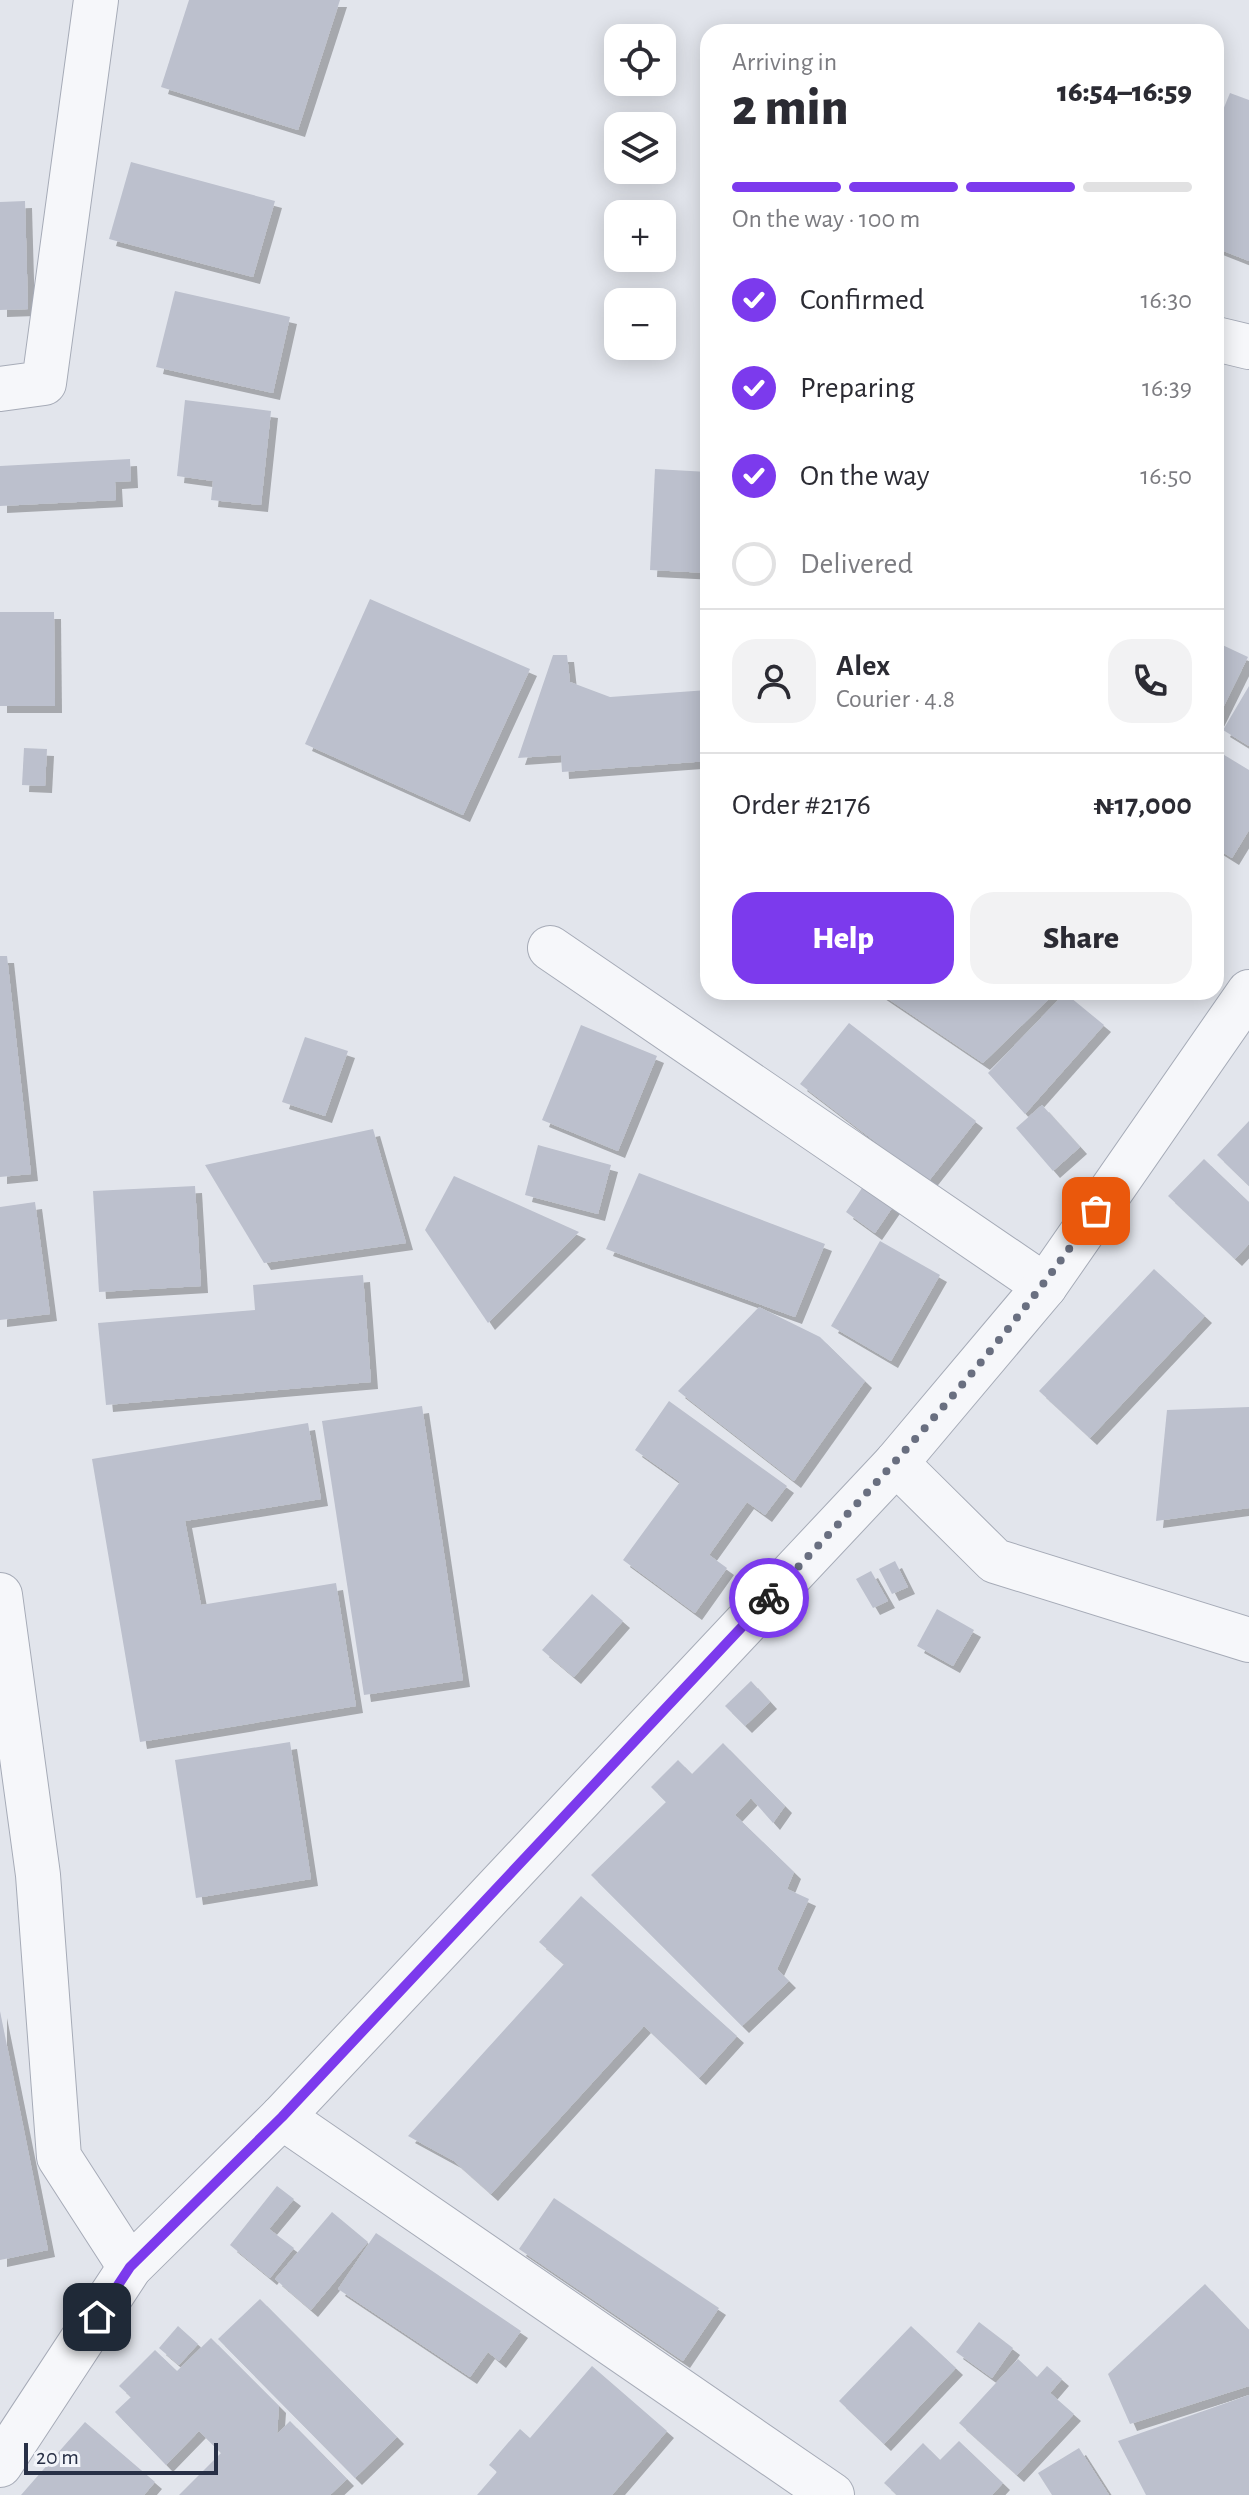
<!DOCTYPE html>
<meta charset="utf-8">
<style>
:root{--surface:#fff;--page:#f2f2f3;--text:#2b2b33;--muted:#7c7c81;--line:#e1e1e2;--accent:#7c3aed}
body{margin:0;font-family:"Alegreya Sans",sans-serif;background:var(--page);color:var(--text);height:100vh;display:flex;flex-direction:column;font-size:30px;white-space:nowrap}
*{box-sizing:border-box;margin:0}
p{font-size:26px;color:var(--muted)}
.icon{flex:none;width:44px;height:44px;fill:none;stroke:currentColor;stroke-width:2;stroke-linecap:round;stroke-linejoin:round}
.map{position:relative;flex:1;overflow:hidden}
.drawer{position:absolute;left:700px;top:24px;width:524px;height:976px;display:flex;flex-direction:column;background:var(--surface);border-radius:24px;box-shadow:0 4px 20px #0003}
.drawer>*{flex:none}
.buttons{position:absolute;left:604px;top:24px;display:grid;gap:16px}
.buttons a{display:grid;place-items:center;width:72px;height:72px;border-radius:16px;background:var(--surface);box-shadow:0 4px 20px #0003;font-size:40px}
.scale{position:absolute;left:24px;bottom:20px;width:194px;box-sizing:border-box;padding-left:8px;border:4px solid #283046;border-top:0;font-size:22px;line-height:28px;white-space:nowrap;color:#283046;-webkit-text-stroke:6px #f2f4f9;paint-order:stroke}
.pin{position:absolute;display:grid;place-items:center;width:68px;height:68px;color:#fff;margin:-34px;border-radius:16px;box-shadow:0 4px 12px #0006}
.courier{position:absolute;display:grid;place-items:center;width:80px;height:80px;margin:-40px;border:6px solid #7c3aed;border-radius:50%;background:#fff;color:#222;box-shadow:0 2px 10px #0007}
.summary em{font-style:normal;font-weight:800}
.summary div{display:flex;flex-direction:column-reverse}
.summary{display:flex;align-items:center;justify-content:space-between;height:136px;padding:0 32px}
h1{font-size:52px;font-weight:800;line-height:60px}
.bar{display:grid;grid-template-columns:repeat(4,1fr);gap:12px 8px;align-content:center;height:96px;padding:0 32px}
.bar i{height:10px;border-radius:6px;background:var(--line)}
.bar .on{background:var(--accent)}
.bar p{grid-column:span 4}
.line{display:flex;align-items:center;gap:20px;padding:0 32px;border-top:2px solid var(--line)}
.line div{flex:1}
.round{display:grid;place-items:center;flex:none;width:84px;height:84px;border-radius:24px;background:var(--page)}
ol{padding:0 32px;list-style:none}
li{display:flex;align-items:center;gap:24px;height:88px}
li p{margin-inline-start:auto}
li .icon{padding:8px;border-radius:50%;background:var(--accent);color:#fff;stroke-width:4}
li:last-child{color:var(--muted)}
li i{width:44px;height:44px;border:4px solid var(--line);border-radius:50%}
.action{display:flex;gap:16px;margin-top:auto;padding:16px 32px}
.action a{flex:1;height:92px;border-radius:24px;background:var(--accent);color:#fff;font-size:32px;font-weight:800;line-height:92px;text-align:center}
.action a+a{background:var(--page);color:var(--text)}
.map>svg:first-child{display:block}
.building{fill:#bcc0cd;filter:url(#shadow)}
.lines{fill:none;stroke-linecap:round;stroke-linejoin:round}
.street-casing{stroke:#a6abb7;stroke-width:46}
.street{stroke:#f6f7fa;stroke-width:44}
.done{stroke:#696f80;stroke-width:8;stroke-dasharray:0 14.4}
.route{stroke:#7c3aed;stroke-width:10}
</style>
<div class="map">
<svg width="1249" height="2495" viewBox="0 0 1249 2495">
<defs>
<filter id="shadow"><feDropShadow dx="7" dy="7" stdDeviation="0" flood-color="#0004"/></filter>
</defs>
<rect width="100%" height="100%" fill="#e2e5ec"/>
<g class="building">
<polygon points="189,0 340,0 298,130 161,87"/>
<polygon points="1230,93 1249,100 1249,261 1216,248 1216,127"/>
<polygon points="131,162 275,201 253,277 109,239"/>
<polygon points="25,201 28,309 0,310 0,202"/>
<polygon points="175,291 290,317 273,393 156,367"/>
<polygon points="185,400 271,411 261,505 211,500 213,481 177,476"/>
<polygon points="130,459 131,481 115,482 116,500 0,506 0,466"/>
<polygon points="655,469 708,472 708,573 650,570"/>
<polygon points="370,599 530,669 463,815 305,744"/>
<polygon points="0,612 54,612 55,706 0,706"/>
<polygon points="1216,642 1248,657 1216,722"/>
<polygon points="553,655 567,655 570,682 610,697 708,690 708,761 562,772 561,755 518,758"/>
<polygon points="1249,686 1249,746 1223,730"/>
<polygon points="24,748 47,749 45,786 22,785"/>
<polygon points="1216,750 1249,770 1249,830 1232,858 1216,848"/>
<polygon points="0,956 7,956 31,1174 0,1177"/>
<polygon points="878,992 1056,992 983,1063"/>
<polygon points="1065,993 1104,1025 1025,1114 988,1073"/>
<polygon points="849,1023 976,1121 928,1182 800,1084"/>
<polygon points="581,1025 657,1056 618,1151 542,1120"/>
<polygon points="305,1037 348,1051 325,1116 282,1102"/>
<polygon points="1042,1105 1080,1147 1053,1171 1016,1128"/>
<polygon points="1249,1121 1249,1186 1217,1155"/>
<polygon points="373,1129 406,1243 264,1263 205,1165"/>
<polygon points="538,1145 611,1165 598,1214 525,1195"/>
<polygon points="1204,1159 1249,1202 1249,1244 1235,1259 1168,1196"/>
<polygon points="639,1173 825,1244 795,1317 606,1249"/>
<polygon points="454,1176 579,1232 488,1323 425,1230"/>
<polygon points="870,1176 899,1198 875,1233 846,1212"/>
<polygon points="195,1186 201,1286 99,1292 93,1191"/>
<polygon points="35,1202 50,1314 0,1320 0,1207"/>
<polygon points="880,1241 940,1275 891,1361 831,1326"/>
<polygon points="1154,1269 1205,1316 1090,1438 1039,1391"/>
<polygon points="363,1275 371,1382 106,1405 98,1323 255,1310 253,1285"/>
<polygon points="759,1307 820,1337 865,1381 794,1481 678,1391"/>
<polygon points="669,1401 787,1486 765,1515 747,1502 709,1555 727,1568 695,1613 623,1560 680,1482 635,1450"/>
<polygon points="422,1406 463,1680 364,1695 322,1421"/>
<polygon points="1249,1407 1249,1508 1156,1521 1167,1410"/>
<polygon points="308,1423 321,1499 185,1521 201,1605 336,1583 356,1706 140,1742 92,1459"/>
<polygon points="895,1561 908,1587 892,1594 879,1569"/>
<polygon points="871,1571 888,1601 873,1608 856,1579"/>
<polygon points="592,1594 623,1621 574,1677 542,1650"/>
<polygon points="937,1609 974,1630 953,1666 917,1646"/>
<polygon points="751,1681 770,1702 745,1726 725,1706"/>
<polygon points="290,1742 311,1879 196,1898 175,1760"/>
<polygon points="723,1743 785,1806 773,1823 751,1798 735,1815 794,1872 787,1889 809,1899 777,1969 789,1981 742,2026 591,1875 666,1802 651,1787 678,1760 692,1774"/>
<polygon points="581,1896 737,2036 699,2078 644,2026 491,2194 454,2161 408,2136 564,1964 539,1942"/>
<polygon points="0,2011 48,2250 0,2260"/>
<polygon points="277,2186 294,2199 269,2229 294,2248 270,2278 230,2245"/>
<polygon points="554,2198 719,2308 683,2361 519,2249"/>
<polygon points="332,2212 368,2242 311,2310 275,2279"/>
<polygon points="376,2233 521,2331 499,2361 488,2352 470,2377 338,2289"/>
<polygon points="1205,2284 1249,2330 1249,2386 1130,2424 1108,2374"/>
<polygon points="260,2299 397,2437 355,2478 218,2339"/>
<polygon points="979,2322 1013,2348 992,2378 956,2352"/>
<polygon points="178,2326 198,2344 179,2365 159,2348"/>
<polygon points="911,2326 956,2368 884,2444 839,2401"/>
<polygon points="211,2338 279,2406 277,2434 290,2421 347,2479 330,2495 179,2495 221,2453 199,2431 166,2465 115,2412 131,2397 119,2386 155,2350 177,2371"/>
<polygon points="1018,2359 1037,2377 1047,2366 1062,2379 1050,2393 1074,2414 1017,2475 959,2423"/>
<polygon points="592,2366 667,2431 612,2495 477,2495 497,2472 489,2465 520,2429 530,2438"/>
<polygon points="1249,2395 1249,2495 1146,2495 1118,2441"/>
<polygon points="85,2422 155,2482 144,2495 21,2495"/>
<polygon points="959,2441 1003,2483 992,2495 897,2495 884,2483 923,2443 940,2460"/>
<polygon points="1079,2448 1109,2495 1052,2495 1038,2473"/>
</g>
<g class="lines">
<g class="street-casing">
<g id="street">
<polyline points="1216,339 1249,347"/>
<polyline points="0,389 44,383 96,0"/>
<polyline points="550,948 1045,1286"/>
<polyline points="896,1463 995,1561 1249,1640"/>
<polyline points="0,1595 38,1875 59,2157 130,2267"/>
<polyline points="282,2117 832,2495"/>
<polyline points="0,2465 130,2267 282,2117 896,1463 1045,1286 1249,992"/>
</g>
</g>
<use href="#street" class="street"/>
</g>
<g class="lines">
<path class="done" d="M769,1598C885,1475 1000,1350 1096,1211"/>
<polyline class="route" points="97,2317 130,2267 282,2117 769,1598"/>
</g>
</svg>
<div class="buttons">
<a><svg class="icon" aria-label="locate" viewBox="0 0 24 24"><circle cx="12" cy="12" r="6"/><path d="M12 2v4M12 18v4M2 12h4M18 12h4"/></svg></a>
<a><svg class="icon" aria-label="layers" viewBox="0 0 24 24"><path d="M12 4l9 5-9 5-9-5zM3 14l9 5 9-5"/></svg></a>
<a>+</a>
<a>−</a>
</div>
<div class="scale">20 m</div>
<div class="pin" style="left:1096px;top:1211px;background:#ea580c"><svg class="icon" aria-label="bag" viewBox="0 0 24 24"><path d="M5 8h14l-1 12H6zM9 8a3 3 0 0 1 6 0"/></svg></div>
<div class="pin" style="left:97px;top:2317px;background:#1f2937"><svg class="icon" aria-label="home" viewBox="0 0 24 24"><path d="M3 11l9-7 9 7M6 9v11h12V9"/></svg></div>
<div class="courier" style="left:769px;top:1598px"><svg class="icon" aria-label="bike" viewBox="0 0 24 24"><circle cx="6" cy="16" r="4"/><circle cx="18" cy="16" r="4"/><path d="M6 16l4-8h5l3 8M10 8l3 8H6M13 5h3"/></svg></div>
<section class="drawer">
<div class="summary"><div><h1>2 min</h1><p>Arriving in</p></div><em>16:54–16:59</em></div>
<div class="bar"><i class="on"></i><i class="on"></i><i class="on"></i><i></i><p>On the way · 100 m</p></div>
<ol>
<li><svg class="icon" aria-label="check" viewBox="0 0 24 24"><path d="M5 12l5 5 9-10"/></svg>Confirmed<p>16:30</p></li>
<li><svg class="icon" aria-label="check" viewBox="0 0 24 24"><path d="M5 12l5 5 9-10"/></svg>Preparing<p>16:39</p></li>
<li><svg class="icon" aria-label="check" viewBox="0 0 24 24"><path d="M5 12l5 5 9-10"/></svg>On the way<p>16:50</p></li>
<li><i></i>Delivered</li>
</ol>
<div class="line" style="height:144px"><a class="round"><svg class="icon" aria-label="person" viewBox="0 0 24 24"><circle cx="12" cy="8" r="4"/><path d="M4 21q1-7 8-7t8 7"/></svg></a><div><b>Alex</b><p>Courier · 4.8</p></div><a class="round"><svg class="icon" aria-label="phone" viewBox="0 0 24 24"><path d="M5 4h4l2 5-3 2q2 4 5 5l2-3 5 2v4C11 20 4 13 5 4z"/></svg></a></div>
<div class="line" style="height:104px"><div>Order #2176</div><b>₦17,000</b></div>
<div class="action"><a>Help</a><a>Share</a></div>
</section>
</div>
